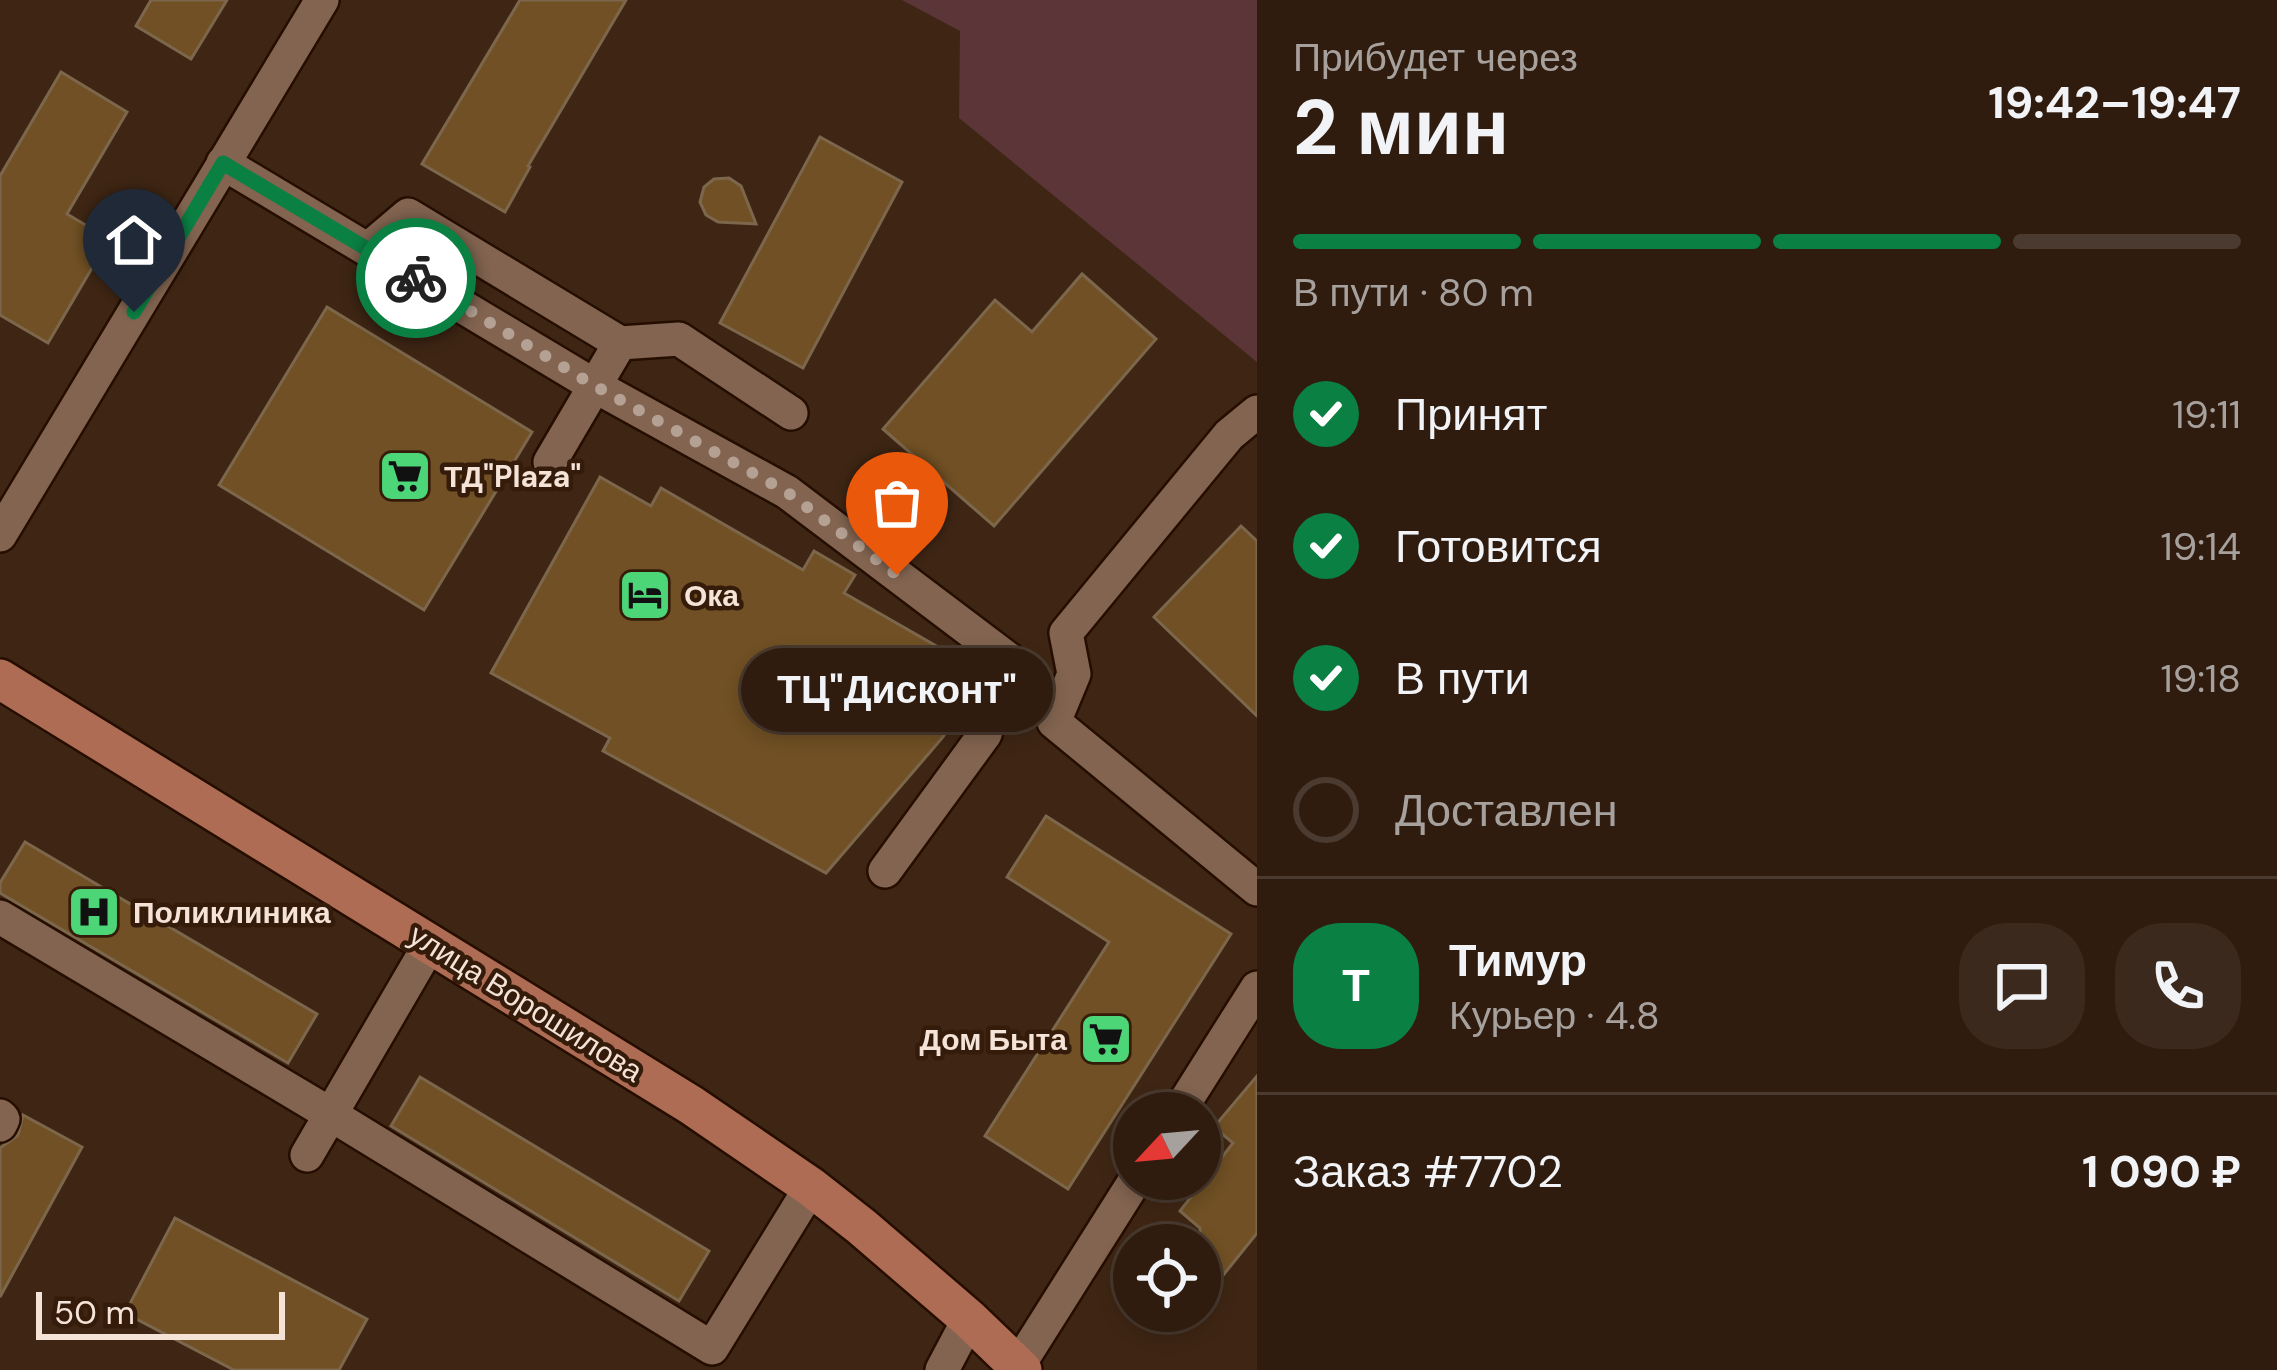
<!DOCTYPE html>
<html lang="ru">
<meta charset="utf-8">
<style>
:root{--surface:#2f1c0f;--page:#3b291d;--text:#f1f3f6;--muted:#a7a19e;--line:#4a3a2f;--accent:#0b8043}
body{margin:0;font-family:"DM Sans",sans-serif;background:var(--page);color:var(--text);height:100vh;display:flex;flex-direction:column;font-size:45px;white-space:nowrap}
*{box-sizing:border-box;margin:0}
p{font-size:39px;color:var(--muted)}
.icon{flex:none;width:66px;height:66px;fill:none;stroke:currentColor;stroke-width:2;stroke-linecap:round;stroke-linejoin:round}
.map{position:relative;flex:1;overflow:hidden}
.details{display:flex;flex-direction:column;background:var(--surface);width:1020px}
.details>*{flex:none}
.needle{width:78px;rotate:244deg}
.controls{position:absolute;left:1113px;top:1092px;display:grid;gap:24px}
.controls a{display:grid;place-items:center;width:108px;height:108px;border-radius:50%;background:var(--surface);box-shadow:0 6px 18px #0003,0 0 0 3px var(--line);font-size:60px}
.scale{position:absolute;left:36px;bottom:30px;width:249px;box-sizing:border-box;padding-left:12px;border:6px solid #f5e3d8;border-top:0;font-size:33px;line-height:42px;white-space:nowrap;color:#f5e3d8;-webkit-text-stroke:9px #351c0a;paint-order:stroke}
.pin{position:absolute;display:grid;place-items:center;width:102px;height:102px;color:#fff;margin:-123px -51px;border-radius:50% 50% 50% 0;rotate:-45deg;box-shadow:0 0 12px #0007}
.pin .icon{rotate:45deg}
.courier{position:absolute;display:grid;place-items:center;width:120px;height:120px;margin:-60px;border:9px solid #0b8043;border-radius:50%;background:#fff;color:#222;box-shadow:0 3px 15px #0007}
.bubble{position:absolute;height:84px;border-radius:42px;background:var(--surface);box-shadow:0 6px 18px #0003,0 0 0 3px var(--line);font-size:39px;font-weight:700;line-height:84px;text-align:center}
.overview em{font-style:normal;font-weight:700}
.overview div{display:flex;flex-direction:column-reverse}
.overview{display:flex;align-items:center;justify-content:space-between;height:204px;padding:0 36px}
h1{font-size:78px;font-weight:700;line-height:90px}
.bar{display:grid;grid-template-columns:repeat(4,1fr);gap:18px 12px;align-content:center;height:144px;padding:0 36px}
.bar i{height:15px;border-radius:9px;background:var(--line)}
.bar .active{background:var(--accent)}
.bar p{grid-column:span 4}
.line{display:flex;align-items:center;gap:30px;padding:0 36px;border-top:3px solid var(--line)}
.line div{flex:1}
.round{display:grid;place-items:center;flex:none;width:126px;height:126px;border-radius:48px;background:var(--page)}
ol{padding:0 36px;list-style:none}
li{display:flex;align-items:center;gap:36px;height:132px}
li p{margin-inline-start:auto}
li .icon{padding:12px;border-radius:50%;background:var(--accent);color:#fff;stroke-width:4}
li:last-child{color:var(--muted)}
li i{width:66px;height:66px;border:6px solid var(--line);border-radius:50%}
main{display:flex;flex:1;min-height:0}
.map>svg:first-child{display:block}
.green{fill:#5b3537}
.building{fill:#705024;stroke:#7c674c;stroke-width:3}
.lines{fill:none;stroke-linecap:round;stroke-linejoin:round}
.minor-casing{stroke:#250e00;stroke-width:38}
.major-casing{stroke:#250e00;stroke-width:44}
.minor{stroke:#826450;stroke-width:33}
.major{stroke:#ae6c55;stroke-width:39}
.done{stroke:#b5a193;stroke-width:12;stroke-dasharray:0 21.6}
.route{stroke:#0b8043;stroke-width:15}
.labels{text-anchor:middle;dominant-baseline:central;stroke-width:9;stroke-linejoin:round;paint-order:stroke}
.poi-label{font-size:30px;font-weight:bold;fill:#f5e3d8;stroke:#351c0a;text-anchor:start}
.street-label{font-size:30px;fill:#f5e3d8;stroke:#351c0a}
</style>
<main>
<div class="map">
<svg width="1257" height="1370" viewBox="0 0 1257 1370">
<rect width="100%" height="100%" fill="#3f2614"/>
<polygon class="green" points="902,0 1257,0 1257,362 959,118 960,31"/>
<g class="building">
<polygon points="151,0 227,0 191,59 136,26"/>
<polygon points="520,0 626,0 528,166 530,167 505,212 422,164"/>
<polygon points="61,72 127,112 67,214 109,239 48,343 0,315 0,176"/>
<polygon points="820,137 902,182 803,368 720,323"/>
<polygon points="729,178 741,186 756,224 718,222 706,215 700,202 704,187 714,179"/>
<polygon points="1082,274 1156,339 994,526 883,429 995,300 1032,332"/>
<polygon points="327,307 532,432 424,610 219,485"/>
<polygon points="600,477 651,506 661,488 803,570 814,551 855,575 844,593 980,671 943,737 826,873 603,751 610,738 491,673"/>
<polygon points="1241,526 1257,541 1257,716 1154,617"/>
<polygon points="1046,816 1231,934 1068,1189 985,1136 1109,942 1007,877"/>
<polygon points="25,842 317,1014 288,1063 0,893 0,883"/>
<polygon points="1257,1076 1257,1233 1200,1304 1200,1228 1180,1211 1233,1143 1214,1127"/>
<polygon points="420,1077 709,1251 679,1301 391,1126"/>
<polygon points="23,1115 82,1147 0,1297 0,1148 18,1135"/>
<polygon points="175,1218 367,1319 339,1370 234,1370 125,1313"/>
</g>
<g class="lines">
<g class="minor-casing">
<g id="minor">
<polyline points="223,163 595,386 787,492 1008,659 985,734 885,871"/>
<polyline points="368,249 408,215 620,343 550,462"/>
<polyline points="620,343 679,339 791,413"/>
<polyline points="1257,412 1229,435 1066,633 1074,674 1054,722 1257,889"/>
<polyline points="0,535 322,0"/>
<polyline points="0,917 330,1114 712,1348 811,1187"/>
<polyline points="1178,1113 1257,988"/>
<polyline points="0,1116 3,1119 0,1125"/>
<polyline points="307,1155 430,944"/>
<polyline points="1018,1366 1136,1179"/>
<polyline points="942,1370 969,1319"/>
</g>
</g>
<g class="major-casing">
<polyline id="major" points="0,679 691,1105 811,1187 862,1227 969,1319 1022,1370"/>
</g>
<use href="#minor" class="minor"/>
<use href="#major" class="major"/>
</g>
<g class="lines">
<polyline class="done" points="416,278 595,386 787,492 897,575"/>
<polyline class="route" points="134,312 223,163 416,278"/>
</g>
<defs>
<g id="supermarket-square" transform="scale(2.7)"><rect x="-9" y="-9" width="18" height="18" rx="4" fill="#4cd677" stroke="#351c0a"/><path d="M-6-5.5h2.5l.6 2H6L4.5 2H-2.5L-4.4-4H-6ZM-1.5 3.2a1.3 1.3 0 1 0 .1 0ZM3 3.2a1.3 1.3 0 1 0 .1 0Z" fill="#111"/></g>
<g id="hotel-square" transform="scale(2.7)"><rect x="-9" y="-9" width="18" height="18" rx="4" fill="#4cd677" stroke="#351c0a"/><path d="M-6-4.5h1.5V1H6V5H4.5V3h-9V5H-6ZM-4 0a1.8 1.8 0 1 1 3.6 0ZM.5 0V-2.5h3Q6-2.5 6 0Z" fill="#111"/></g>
<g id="hospital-square" transform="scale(2.7)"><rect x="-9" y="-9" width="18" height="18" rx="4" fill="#4cd677" stroke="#351c0a"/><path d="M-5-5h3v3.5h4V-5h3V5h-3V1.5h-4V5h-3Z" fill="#111"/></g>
</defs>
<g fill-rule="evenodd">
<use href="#supermarket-square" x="405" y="476"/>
<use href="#hotel-square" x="645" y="595"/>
<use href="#hospital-square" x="94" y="912"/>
<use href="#supermarket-square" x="1106" y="1039"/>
</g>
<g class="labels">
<g class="poi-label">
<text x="444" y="476">ТД"Plaza"</text>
<text x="684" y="595">Ока</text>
<text x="133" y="912">Поликлиника</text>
<text x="1067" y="1039" text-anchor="end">Дом Быта</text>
</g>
<g class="street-label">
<text transform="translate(526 1003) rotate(32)">улица Ворошилова</text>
</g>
</g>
</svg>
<div class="controls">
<a><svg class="needle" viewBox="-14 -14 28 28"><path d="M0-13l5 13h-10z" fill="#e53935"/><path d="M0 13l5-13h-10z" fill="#a7a19e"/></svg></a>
<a><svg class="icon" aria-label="locate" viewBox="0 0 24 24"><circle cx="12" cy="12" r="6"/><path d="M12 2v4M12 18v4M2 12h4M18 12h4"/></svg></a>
</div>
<div class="scale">50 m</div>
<div class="pin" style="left:897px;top:575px;background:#ea580c"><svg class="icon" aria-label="bag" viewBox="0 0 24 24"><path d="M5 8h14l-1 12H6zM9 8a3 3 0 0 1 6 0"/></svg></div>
<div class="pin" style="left:134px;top:312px;background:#1f2937"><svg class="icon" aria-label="home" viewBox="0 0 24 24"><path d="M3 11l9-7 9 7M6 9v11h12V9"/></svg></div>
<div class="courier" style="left:416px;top:278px"><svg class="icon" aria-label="bike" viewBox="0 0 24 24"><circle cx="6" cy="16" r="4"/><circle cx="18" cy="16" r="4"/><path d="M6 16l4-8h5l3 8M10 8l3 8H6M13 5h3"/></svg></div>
<div class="bubble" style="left:741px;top:648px;width:312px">ТЦ&quot;Дисконт&quot;</div>
</div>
<section class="details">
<div class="overview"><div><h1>2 мин</h1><p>Прибудет через</p></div><em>19:42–19:47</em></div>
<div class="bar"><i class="active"></i><i class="active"></i><i class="active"></i><i></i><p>В пути · 80 m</p></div>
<ol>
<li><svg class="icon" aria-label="check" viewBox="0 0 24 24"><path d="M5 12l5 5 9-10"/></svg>Принят<p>19:11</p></li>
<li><svg class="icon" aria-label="check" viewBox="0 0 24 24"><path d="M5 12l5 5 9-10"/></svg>Готовится<p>19:14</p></li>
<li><svg class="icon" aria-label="check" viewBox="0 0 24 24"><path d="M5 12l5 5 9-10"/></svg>В пути<p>19:18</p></li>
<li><i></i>Доставлен</li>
</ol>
<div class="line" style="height:216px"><b class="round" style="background:var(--accent);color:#fff">Т</b><div><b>Тимур</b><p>Курьер · 4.8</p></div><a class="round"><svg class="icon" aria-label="chat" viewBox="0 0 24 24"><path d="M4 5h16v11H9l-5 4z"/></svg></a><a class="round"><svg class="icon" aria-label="phone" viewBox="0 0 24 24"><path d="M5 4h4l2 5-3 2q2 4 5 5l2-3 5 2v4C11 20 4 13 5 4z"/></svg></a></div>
<div class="line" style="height:156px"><div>Заказ #7702</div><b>1 090 ₽</b></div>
</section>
</main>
